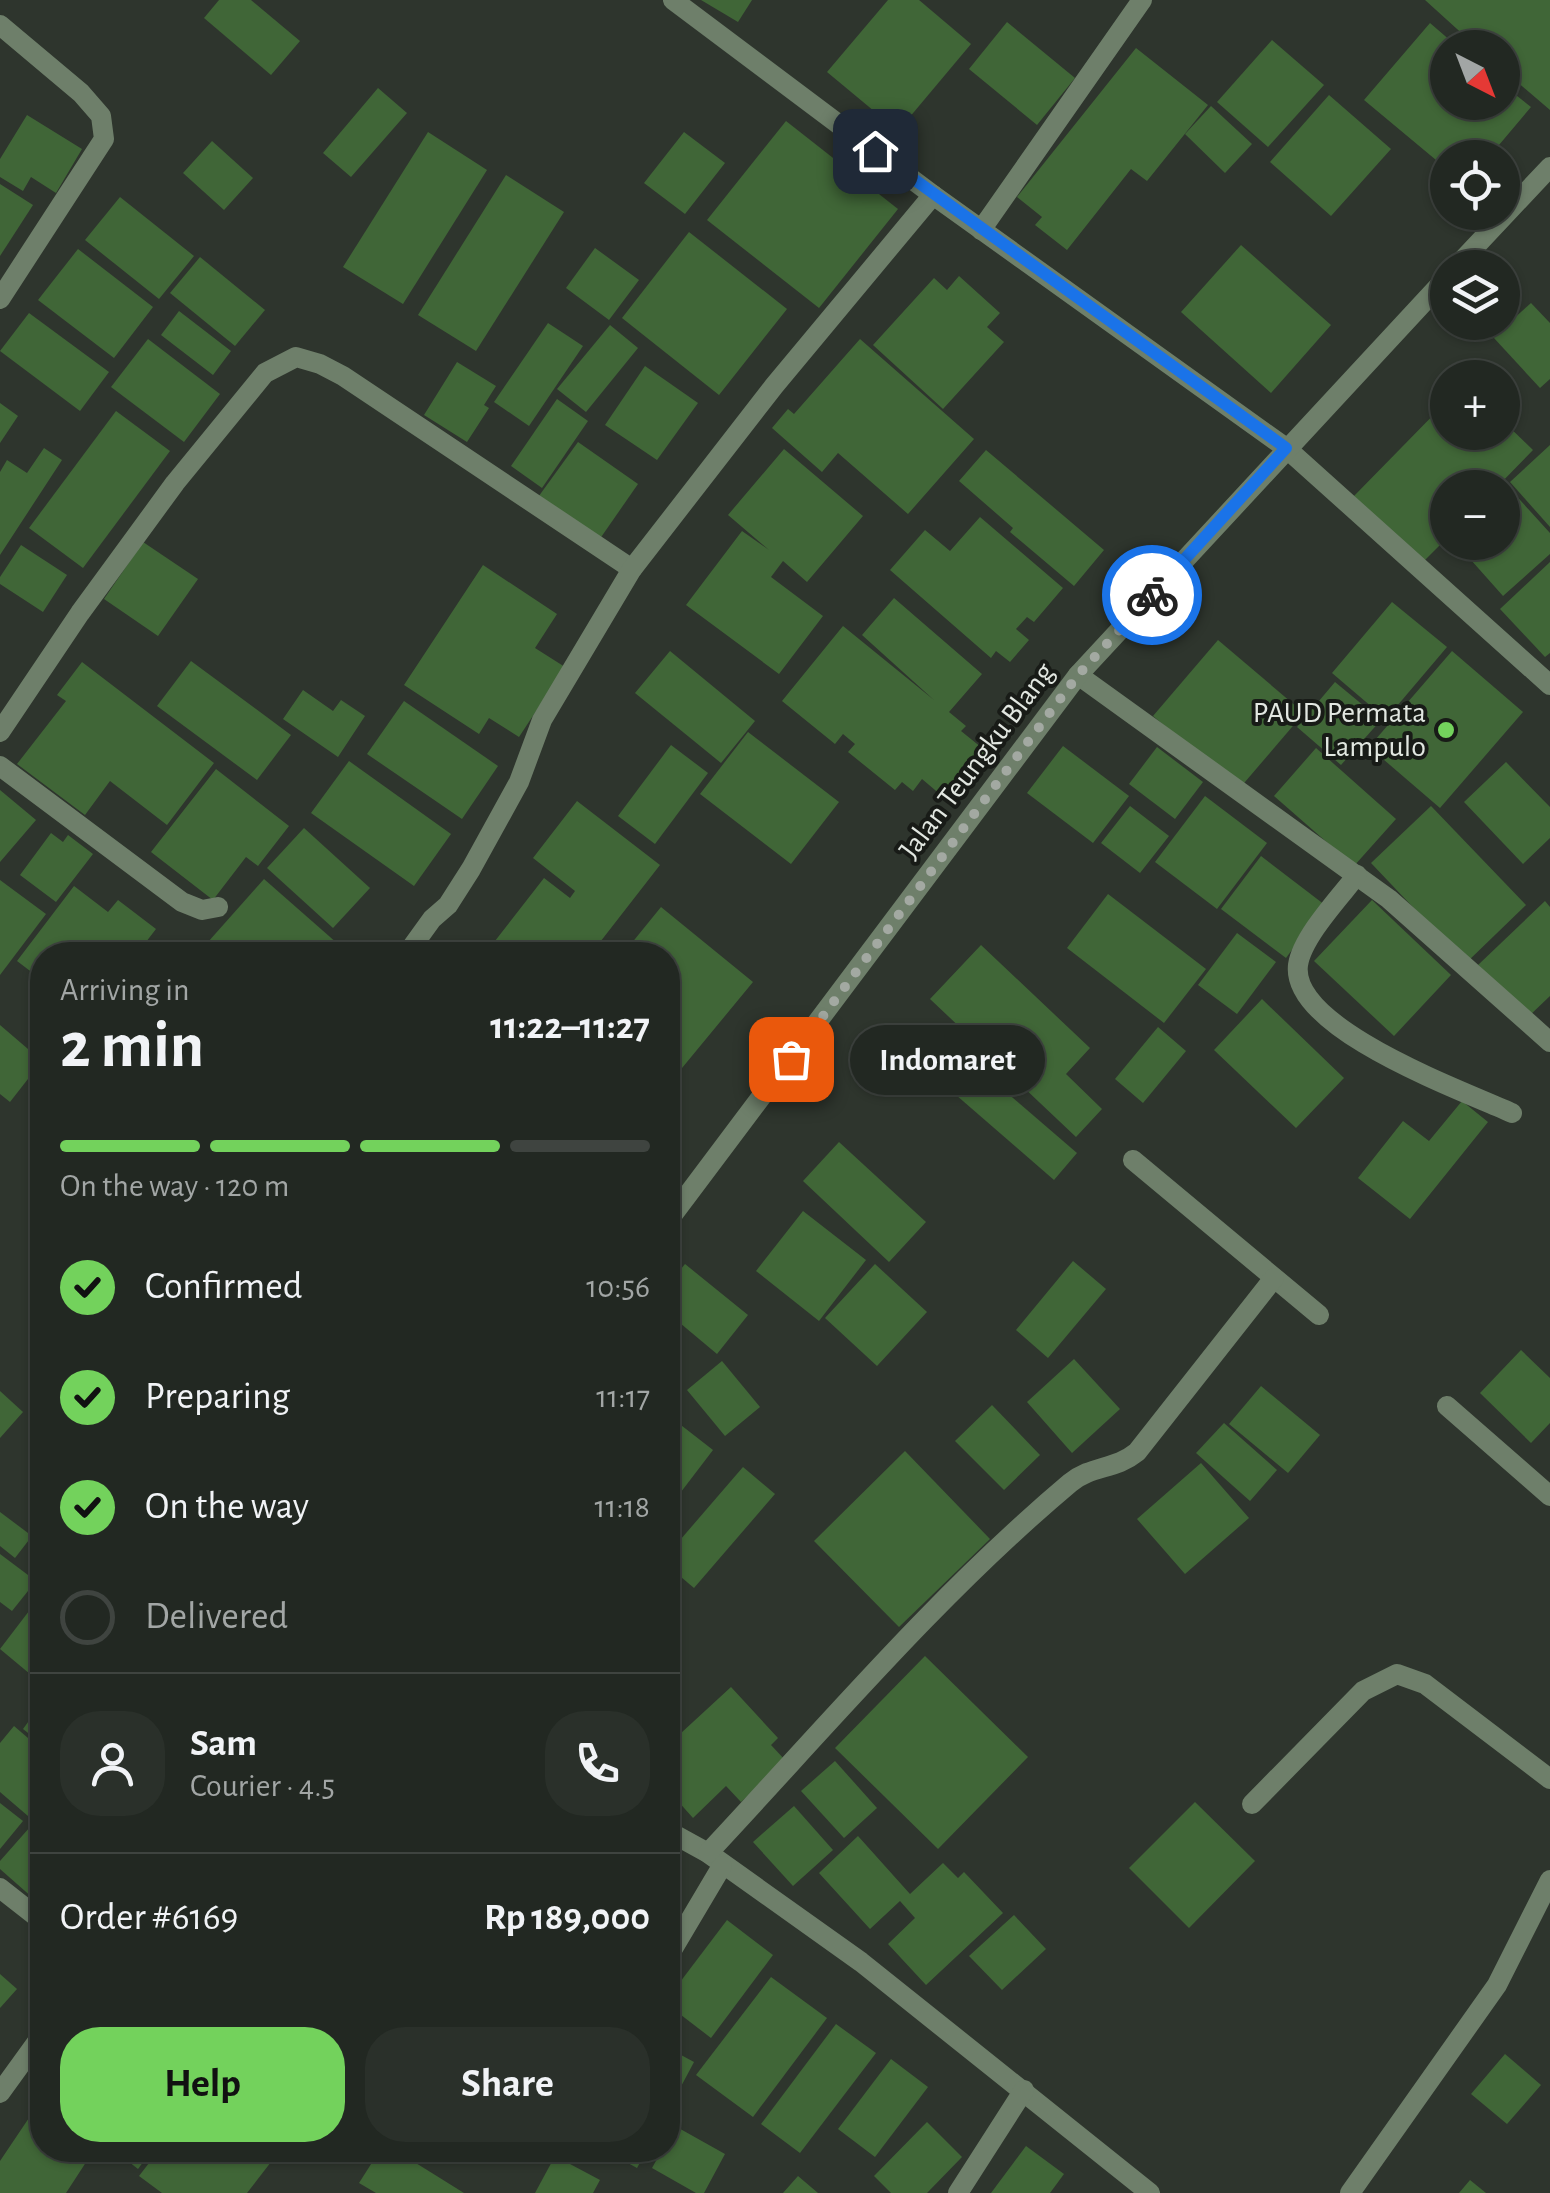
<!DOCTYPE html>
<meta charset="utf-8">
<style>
:root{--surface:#222822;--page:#2a302a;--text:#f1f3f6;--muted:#a2a6a5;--line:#3f4440;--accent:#73d25c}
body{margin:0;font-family:"Alegreya Sans",sans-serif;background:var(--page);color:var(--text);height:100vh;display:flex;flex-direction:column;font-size:38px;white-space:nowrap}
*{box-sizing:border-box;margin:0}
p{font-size:32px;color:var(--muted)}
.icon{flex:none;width:55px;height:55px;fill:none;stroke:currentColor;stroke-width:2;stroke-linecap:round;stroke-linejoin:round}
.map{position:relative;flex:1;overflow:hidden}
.details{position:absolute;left:30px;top:942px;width:650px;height:1220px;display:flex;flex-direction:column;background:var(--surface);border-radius:40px;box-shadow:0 2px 8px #0004,0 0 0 2px var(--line)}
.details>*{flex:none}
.needle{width:65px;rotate:138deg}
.controls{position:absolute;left:1430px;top:30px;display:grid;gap:20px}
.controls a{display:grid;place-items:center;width:90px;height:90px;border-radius:50%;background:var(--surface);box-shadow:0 2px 8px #0004,0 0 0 2px var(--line);font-size:50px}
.pin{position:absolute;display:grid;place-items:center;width:85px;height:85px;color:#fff;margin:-42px;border-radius:20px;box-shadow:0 5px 15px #0006}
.courier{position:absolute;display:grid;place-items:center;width:100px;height:100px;margin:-50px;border:8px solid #1a73e8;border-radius:50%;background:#fff;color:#222;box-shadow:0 2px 12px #0007}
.bubble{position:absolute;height:70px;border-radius:35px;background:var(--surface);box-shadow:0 2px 8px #0004,0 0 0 2px var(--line);font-size:32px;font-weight:700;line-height:70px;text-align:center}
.overview em{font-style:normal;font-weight:700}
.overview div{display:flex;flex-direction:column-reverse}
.overview{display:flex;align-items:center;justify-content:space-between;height:170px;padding:0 30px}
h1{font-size:65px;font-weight:700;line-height:75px}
.bar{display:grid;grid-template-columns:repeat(4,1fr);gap:15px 10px;align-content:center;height:120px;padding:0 30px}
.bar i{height:12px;border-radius:8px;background:var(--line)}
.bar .current{background:var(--accent)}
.bar p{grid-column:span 4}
.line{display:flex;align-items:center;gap:25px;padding:0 30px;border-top:2px solid var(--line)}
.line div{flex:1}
.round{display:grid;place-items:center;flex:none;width:105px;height:105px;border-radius:40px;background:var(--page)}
ol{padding:0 30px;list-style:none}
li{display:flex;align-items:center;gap:30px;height:110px}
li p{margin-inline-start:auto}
li .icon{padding:10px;border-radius:50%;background:var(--accent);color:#111;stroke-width:4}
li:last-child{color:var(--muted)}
li i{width:55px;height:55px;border:5px solid var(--line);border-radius:50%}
.primary-button{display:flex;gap:20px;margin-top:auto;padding:20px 30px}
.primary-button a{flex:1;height:115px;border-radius:40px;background:var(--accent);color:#111;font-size:40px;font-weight:700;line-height:115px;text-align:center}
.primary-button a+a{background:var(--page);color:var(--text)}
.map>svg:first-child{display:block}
.building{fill:#406637}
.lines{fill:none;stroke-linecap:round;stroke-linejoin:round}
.minor{stroke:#6e7f6a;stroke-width:20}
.done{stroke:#a3a9a2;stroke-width:10;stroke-dasharray:0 18}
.route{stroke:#1a73e8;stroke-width:12}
.poi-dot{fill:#73d25c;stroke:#181b17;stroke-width:4}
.labels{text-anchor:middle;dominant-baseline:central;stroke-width:8;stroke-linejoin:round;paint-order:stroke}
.poi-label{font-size:30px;fill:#e2e7e1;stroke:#181b17;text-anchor:end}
.street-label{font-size:30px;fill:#e2e7e1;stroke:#181b17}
</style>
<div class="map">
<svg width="1550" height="2193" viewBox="0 0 1550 2193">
<rect width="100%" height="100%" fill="#2e352d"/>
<g class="building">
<polygon points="219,0 251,0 300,41 271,75 204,18"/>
<polygon points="701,0 752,0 738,22"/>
<polygon points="888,0 919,0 971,44 898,131 827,72"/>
<polygon points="1425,0 1550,0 1550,110 1502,69 1502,48 1478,48"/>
<polygon points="1007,22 1075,78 1037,125 969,69"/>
<polygon points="1430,23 1459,48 1448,48 1448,102 1502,102 1502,84 1531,107 1488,158 1448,158 1448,170 1364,100"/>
<polygon points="1272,40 1324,85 1268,147 1217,102"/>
<polygon points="1136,48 1208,105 1147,181 1131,169 1067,250 1035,225 1042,217 1017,197"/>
<polygon points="378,88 407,113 351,177 323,153"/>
<polygon points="1329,95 1391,149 1331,216 1270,162"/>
<polygon points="1211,106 1252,144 1225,173 1185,134"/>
<polygon points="27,115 82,149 56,193 31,177 23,191 0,177 0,159"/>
<polygon points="786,121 898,209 819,308 707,220"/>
<polygon points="428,132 487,170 403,304 343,267"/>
<polygon points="684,132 725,163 685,214 644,183"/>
<polygon points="212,141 253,178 224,210 183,173"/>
<polygon points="506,175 564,212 476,351 418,315"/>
<polygon points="0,184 33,205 0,256"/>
<polygon points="120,197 194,256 159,299 85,240"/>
<polygon points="689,232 787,309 719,395 622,318"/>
<polygon points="1241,245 1331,325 1271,393 1181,312"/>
<polygon points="595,248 639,280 609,320 566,288"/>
<polygon points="78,249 153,307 114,358 38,300"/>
<polygon points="200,257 265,310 235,346 170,293"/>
<polygon points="959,276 1000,313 987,327 1004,342 943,409 873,345 934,278 947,290"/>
<polygon points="1531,303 1550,323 1550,379 1540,388 1493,337"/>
<polygon points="179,311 231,351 213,375 161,335"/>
<polygon points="29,313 109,372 80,411 0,351"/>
<polygon points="548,323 583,346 529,426 494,402"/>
<polygon points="610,325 638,348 586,412 557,389"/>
<polygon points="148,339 220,394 184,442 111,387"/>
<polygon points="860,339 974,439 908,514 838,453 822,472 772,428 788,409 794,414"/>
<polygon points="457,362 496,386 484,405 489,408 467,442 424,415"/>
<polygon points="645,366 698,403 657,460 605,425"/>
<polygon points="557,399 588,421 542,488 511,466"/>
<polygon points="1448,400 1448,432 1502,432 1502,420 1533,450 1496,488 1448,488 1448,537 1422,563 1354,496"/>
<polygon points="0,403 18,416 0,443"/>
<polygon points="116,411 170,451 83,568 29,528"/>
<polygon points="578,442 638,484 597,543 536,500"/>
<polygon points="1550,445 1550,527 1510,482"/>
<polygon points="44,448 62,460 0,555 0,472 7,460 27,473"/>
<polygon points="784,449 863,516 807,582 783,561 771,577 823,616 779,674 686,605 742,531 769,550 728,515"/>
<polygon points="986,450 1104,550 1074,586 1010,532 1013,528 959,481"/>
<polygon points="1510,489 1550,533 1550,554 1503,596 1455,542 1502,542 1502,495"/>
<polygon points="980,517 1063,588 1034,622 1027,617 1016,629 1029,640 1010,662 996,651 991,658 890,570 925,530 950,551"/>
<polygon points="143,542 198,579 158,636 104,599"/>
<polygon points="21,545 67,575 43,612 0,584 0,577"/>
<polygon points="1550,562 1550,653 1545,657 1500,609"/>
<polygon points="483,565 557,614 535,648 565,667 519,737 489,718 479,734 404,685"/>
<polygon points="894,598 982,674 949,712 966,726 961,731 987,752 948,801 922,779 913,791 902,782 895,790 848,752 855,744 843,734 835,744 782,701 843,626 934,700 862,635"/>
<polygon points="1392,602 1447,647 1386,719 1332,673"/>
<polygon points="1218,640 1304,713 1239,789 1153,716"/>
<polygon points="670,651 755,721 721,763 635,693"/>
<polygon points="1452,651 1523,712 1440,808 1369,747"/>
<polygon points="191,661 291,735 257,780 157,706"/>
<polygon points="82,662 214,763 167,825 110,781 85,815 17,764 66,701 57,695"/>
<polygon points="1335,682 1381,720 1341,765 1297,727"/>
<polygon points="303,690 333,711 341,700 365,716 338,757 283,719"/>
<polygon points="404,701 498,766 462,819 367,754"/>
<polygon points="748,732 839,802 791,864 700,794"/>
<polygon points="671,745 708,773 655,844 618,816"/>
<polygon points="1063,746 1129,796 1093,843 1027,793"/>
<polygon points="1157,747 1203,782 1175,819 1129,784"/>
<polygon points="1316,748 1396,819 1354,866 1274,796"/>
<polygon points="349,761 451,834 414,886 311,813"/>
<polygon points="1506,762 1550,807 1550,838 1523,864 1464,802"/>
<polygon points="216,769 289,826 258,866 246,857 213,900 151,852"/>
<polygon points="0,790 36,820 0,862"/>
<polygon points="1205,796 1267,843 1217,909 1155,862"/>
<polygon points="577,801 660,865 590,955 484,955 544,878 570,898 575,891 533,858"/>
<polygon points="1130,806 1169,836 1140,873 1101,843"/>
<polygon points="1431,806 1526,905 1466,963 1371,863"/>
<polygon points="304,828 370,888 333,928 267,868"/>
<polygon points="51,833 63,842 68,835 93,854 56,902 20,875"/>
<polygon points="1261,856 1325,905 1286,958 1221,909"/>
<polygon points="264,879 346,951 343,955 223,955 208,942"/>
<polygon points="0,880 46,914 0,975"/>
<polygon points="74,886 108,912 118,900 156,929 136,955 42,955 42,980 17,961"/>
<polygon points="1108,894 1206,969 1164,1023 1067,948"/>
<polygon points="1372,900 1451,975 1394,1036 1314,961"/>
<polygon points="1545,901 1550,907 1550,996 1528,1017 1478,965"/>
<polygon points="661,907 753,982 668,1085 668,955 622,955"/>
<polygon points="1237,933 1276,962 1237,1014 1198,985"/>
<polygon points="981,945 1090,1048 1066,1074 1102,1109 1076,1137 930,999"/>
<polygon points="1262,999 1344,1078 1296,1128 1214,1050"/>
<polygon points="926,1023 1077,1153 1054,1180 903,1049"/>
<polygon points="0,1025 42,1061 10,1102 0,1094"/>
<polygon points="1158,1027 1186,1051 1143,1103 1115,1079"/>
<polygon points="1462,1101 1488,1122 1410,1219 1358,1178 1403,1121 1429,1141"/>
<polygon points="839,1142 926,1222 889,1262 803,1181"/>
<polygon points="803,1211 866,1260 819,1321 756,1271"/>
<polygon points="1073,1261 1106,1289 1048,1358 1016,1330"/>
<polygon points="685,1264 748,1315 717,1354 668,1313 668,1285"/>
<polygon points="875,1264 927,1312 877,1366 825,1318"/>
<polygon points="1521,1350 1550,1378 1550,1423 1531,1443 1480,1393"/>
<polygon points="1074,1359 1120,1409 1072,1453 1027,1402"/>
<polygon points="722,1361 760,1407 725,1436 687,1390"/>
<polygon points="1261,1386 1320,1435 1288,1473 1229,1424"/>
<polygon points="0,1391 23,1412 0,1438"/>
<polygon points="992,1405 1040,1455 1004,1490 955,1441"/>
<polygon points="668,1415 713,1450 668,1509"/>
<polygon points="1224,1423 1277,1470 1250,1501 1196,1453"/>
<polygon points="905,1451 990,1539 899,1627 814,1541"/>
<polygon points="1201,1463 1249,1518 1185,1574 1137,1519"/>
<polygon points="743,1467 775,1494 694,1588 668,1566 668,1554"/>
<polygon points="0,1512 32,1536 15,1558 0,1546"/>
<polygon points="0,1554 36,1581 12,1611 0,1602"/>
<polygon points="42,1594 42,1658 30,1674 0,1649"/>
<polygon points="925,1656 1028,1757 938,1849 835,1748"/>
<polygon points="731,1687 778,1738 771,1745 786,1761 741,1802 726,1786 693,1818 668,1790 668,1745"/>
<polygon points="42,1703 42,1744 23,1729"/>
<polygon points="14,1726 42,1750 42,1828 0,1792 0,1743"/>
<polygon points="835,1761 877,1808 844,1838 801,1791"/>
<polygon points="1195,1802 1255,1861 1189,1928 1129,1868"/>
<polygon points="0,1803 23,1821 0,1849"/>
<polygon points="794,1806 833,1850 793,1886 753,1842"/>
<polygon points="30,1827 42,1838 42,1906 0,1869 0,1861"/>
<polygon points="858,1836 910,1894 943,1863 958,1878 964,1872 1003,1913 926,1985 888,1944 915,1918 900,1901 870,1929 819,1873"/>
<polygon points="1014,1915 1046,1949 1002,1990 969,1956"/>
<polygon points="727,1920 773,1955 711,2038 668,2005 668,1998"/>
<polygon points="0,1974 17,1989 0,2008"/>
<polygon points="771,1977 827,2018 753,2117 696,2075"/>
<polygon points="836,2024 876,2053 800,2153 761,2124"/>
<polygon points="668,2048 694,2062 668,2111"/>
<polygon points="1505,2054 1541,2085 1507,2124 1471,2094"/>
<polygon points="891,2059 928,2087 875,2157 838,2129"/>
<polygon points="37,2106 42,2110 42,2150 94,2150 66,2193 0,2193 0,2161"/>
<polygon points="927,2122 962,2157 927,2193 891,2193 874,2176"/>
<polygon points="675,2126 725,2154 704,2193 696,2193 652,2168 662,2150 668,2150 668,2140"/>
<polygon points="1026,2146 1064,2174 1050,2193 991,2193"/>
<polygon points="114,2150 152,2150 138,2169"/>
<polygon points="159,2150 255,2150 271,2162 247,2193 162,2193 139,2176"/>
<polygon points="380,2150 395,2150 464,2193 376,2193 359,2183"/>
<polygon points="604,2150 647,2150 637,2168"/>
<polygon points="555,2156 600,2180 593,2193 535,2193"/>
<polygon points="798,2176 818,2193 783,2193"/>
<polygon points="1470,2180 1486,2193 1459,2193"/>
</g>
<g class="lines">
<g class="minor">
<polyline points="673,0 933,195 1286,448 1550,685"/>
<polyline points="0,25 81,93 101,116 104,139 0,299"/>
<polyline points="981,230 1142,0"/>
<polyline points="1455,268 1550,167"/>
<polyline points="1078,675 1389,899 1550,1042"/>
<polyline points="0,732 80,613 175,483 265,373 296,357 320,364 343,376 632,569"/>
<polyline points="0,766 182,902 202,910 218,907"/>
<path d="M1357,875C1340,897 1302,937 1298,965C1290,1029 1464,1091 1512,1113"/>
<polyline points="406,955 432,919 448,905 471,869 519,782 542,720 632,569 774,386 933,195"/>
<polyline points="1133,1160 1319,1315"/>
<polyline points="668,1221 1078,675 1448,276"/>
<polyline points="1447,1406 1550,1496"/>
<polyline points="1252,1804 1363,1691 1397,1674 1425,1684 1550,1779"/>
<polyline points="668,1831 708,1853 861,1962 1150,2193"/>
<path d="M708,1853C825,1728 938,1594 1070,1483C1092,1465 1115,1470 1137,1452L1274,1278"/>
<polyline points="0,1888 42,1921"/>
<polyline points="668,1957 722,1866"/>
<polyline points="0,2093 42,2035"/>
<polyline points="958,2193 1024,2090"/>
<polyline points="1350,2193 1497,1985 1550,1880"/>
</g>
</g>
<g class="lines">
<polyline class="done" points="791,1059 1078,675 1152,595"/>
<polyline class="route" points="875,151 1286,448 1152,595"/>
</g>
<circle class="poi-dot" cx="1446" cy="730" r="10"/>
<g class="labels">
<g class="poi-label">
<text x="1426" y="713">PAUD Permata<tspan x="1426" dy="34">Lampulo</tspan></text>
</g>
<g class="street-label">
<text transform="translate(977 761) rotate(-53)">Jalan Teungku Blang</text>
</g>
</g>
</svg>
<div class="controls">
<a><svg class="needle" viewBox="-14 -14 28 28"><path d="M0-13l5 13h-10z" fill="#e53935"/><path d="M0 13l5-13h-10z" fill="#a2a6a5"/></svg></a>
<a><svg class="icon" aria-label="locate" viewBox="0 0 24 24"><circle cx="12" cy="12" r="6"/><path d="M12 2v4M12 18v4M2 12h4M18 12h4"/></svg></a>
<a><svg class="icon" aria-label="layers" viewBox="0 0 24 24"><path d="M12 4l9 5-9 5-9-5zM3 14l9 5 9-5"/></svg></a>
<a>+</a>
<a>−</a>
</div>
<div class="pin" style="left:791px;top:1059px;background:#ea580c"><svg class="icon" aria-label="bag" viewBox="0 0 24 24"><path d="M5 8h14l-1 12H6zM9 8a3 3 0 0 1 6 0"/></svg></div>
<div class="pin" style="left:875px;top:151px;background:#1f2937"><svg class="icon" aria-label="home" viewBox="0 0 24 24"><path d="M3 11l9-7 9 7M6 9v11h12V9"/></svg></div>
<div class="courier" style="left:1152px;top:595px"><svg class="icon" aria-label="bike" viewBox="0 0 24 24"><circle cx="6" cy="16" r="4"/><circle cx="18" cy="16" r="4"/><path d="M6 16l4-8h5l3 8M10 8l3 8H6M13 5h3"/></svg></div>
<div class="bubble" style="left:850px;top:1025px;width:195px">Indomaret</div>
<section class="details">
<div class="overview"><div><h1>2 min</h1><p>Arriving in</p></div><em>11:22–11:27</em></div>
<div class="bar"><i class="current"></i><i class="current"></i><i class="current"></i><i></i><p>On the way · 120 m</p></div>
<ol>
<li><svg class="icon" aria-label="check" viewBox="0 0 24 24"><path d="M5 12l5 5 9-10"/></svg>Confirmed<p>10:56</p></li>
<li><svg class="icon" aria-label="check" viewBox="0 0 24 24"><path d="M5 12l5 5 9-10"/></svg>Preparing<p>11:17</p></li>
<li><svg class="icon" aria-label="check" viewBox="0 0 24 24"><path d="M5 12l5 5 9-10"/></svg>On the way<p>11:18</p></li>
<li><i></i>Delivered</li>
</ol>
<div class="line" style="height:180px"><a class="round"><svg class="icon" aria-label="person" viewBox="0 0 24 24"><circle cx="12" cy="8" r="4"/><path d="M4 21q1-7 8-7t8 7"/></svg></a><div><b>Sam</b><p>Courier · 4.5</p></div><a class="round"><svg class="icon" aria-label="phone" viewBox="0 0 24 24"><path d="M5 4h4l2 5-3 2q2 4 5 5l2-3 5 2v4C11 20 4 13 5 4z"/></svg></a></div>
<div class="line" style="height:130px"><div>Order #6169</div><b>Rp 189,000</b></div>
<div class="primary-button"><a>Help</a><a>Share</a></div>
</section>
</div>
